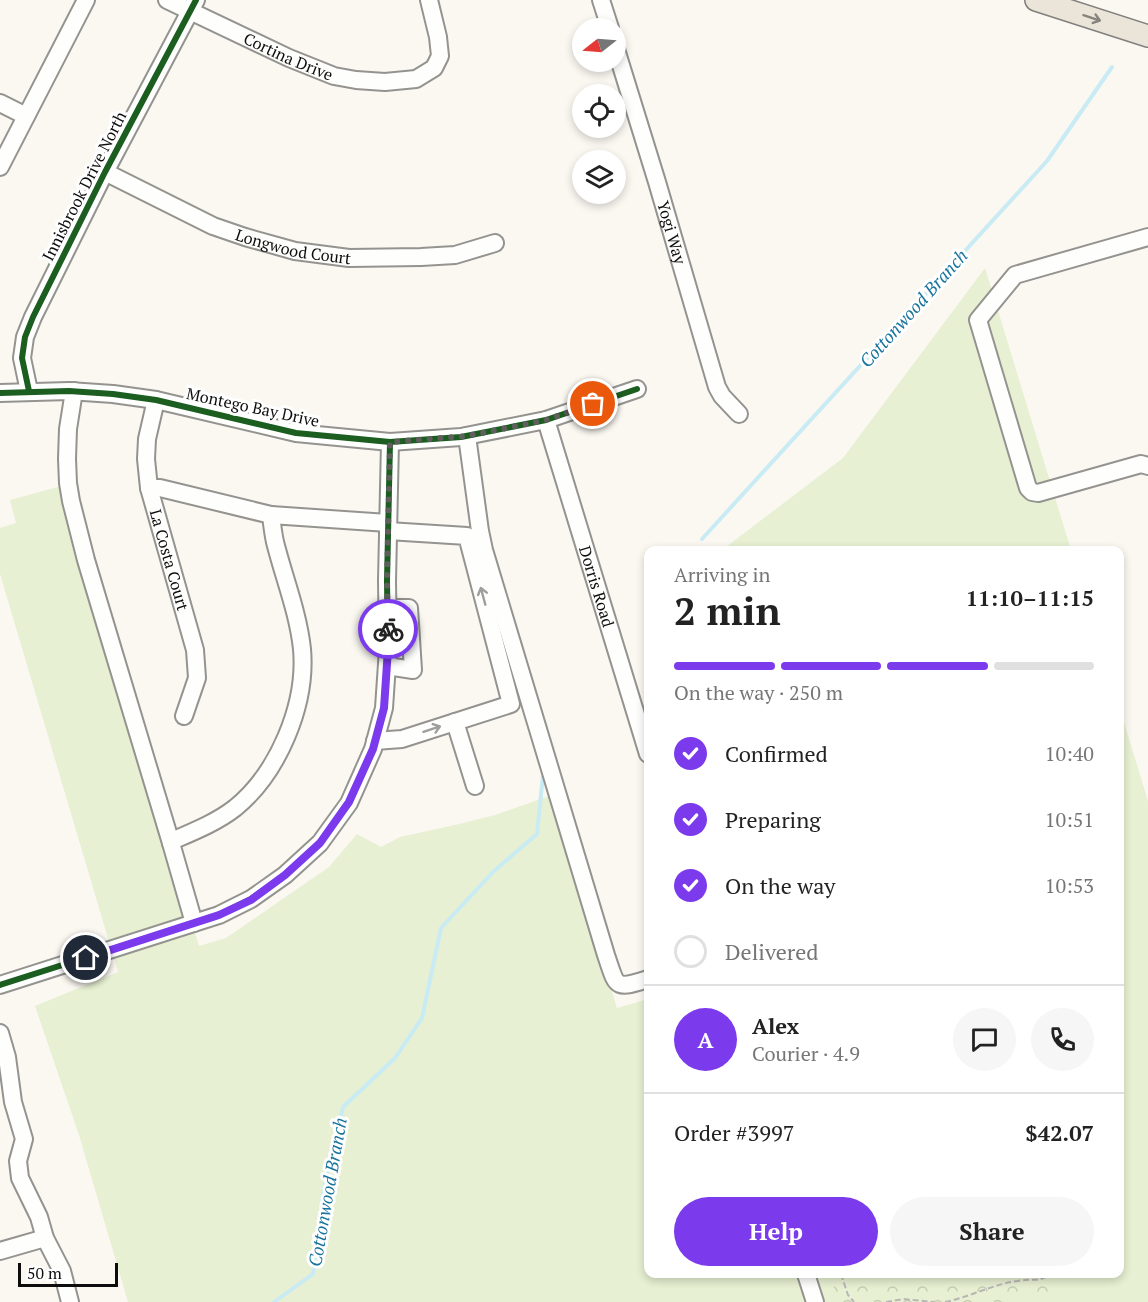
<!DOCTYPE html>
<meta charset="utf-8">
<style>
:root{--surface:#fff;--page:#f6f6f6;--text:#222;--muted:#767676;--line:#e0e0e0;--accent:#7c3aed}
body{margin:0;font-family:"PT Serif",serif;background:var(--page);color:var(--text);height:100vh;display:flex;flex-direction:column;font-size:22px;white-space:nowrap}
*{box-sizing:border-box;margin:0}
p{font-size:20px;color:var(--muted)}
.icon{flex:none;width:33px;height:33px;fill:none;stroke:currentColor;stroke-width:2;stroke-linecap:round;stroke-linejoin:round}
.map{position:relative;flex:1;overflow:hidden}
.side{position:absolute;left:644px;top:546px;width:480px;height:732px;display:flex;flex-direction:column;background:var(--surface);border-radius:12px;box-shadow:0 3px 9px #0003}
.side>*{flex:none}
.needle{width:39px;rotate:253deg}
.controls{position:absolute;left:572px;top:18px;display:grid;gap:12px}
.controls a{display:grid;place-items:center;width:54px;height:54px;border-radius:50%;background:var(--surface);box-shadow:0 3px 9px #0003;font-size:30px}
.scale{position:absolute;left:18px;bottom:15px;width:100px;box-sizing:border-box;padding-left:6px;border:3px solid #0d0d0d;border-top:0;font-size:16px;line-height:21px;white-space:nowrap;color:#0d0d0d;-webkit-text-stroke:4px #fff;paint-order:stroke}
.pin{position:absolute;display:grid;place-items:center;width:51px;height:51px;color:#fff;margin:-26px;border:3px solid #fff;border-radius:50%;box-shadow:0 2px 6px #0007}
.courier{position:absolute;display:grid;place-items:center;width:60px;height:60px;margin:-30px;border:4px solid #7c3aed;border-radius:50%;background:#fff;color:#222;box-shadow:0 2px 8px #0007}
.headline em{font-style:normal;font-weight:700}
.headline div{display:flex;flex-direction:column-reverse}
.headline{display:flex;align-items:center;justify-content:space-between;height:102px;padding:0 30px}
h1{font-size:39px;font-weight:700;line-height:45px}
.bar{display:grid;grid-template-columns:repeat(4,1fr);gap:9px 6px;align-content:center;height:72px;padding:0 30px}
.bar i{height:8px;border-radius:4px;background:var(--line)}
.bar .selected{background:var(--accent)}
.bar p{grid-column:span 4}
.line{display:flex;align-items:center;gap:15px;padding:0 30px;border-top:2px solid var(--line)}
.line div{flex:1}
.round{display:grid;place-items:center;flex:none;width:63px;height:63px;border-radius:32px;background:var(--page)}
ol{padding:0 30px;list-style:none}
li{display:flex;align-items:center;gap:18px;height:66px}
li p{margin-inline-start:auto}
li .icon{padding:6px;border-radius:50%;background:var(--accent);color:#fff;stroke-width:4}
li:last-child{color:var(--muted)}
li i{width:33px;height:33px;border:3px solid var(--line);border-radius:50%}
.primary-button{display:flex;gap:12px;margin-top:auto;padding:12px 30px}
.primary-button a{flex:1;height:69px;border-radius:36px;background:var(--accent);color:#fff;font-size:24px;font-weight:700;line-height:69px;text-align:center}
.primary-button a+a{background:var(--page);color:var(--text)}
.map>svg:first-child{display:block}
.grass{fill:#e7f0d2}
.park{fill:url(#park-crowns)}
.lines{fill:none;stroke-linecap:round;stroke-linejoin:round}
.stream{stroke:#c9ebf4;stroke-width:4}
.minor-casing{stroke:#949390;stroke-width:20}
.major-casing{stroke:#81807d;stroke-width:24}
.path{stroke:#b8b7b6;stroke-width:2;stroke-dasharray:6 3;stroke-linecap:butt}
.minor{stroke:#fefefd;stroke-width:16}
.major{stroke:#ebe4d9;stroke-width:21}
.cycleway-casing{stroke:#fff;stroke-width:10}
.cycleway{stroke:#1b5e20;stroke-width:6}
.oneway{stroke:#87837d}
.oneway2{stroke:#9e9e9d}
.done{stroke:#605f5d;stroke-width:6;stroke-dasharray:0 10.8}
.route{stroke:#7c3aed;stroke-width:8}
.labels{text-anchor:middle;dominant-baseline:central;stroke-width:6;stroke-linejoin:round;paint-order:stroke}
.street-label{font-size:16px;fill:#0d0d0d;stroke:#fff}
.water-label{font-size:18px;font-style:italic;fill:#18749d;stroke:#fff}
</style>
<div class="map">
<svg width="1148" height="1302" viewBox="0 0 1148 1302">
<defs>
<pattern id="park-crowns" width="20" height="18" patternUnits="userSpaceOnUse" patternTransform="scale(1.5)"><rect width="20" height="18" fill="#e7f0d2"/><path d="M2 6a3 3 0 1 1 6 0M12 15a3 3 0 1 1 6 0" fill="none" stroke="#c5cdb3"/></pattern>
</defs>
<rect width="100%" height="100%" fill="#fbf8f2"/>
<g class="grass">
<polygon points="985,268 1071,550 722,550 843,458"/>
<polygon points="61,486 199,946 226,938 329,867 357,834 381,847 400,837 455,825 495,815 552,795 617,1008 648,999 648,1274 1119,1274 1119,706 1148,801 1148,1302 128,1302 79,1135 35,1006 118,972 0,574 0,528 16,523 10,500"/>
</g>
<polygon class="park" points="830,1274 1060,1274 1062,1293 1011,1302 838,1302"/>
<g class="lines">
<g class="stream">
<polyline points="702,539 1047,161 1112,67"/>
<polyline points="274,1302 313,1274 323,1193 343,1107 395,1058 422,1018 441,928 493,872 537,834 543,775"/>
</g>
<g class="minor-casing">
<g id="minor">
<path id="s1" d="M167,0L289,58L334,76L356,80L385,82L416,79L434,68L440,56L438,37L429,0"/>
<polyline points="601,0 610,28"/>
<path id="s2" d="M615,46L657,182L717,387L722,396L739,414"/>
<polyline points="0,103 26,116"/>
<polyline points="0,167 86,0"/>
<path id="s3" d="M105,172L213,226L245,237L295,251L349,258L421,257L455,255L495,243"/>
<polyline points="1148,237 1015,275 978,320 1028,488 1032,492 1038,493 1141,464 1148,466"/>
<polyline points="29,391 22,358 25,337 33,317 105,172 196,0"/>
<polyline points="74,391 68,429 67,459 68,483 71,501 86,560 171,843"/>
<polyline points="0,393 69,391 113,394 156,400 296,433 390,442 461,437 546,420 637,389"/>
<path id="s4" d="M156,400L147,439L146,459L149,488L195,650L197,678L184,716"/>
<path id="s5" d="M546,420L648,754"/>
<path d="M467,436L480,531L484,550L606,955C617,987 614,990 648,979"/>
<polyline points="149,488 160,488 271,515"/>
<polyline points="387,666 413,670 409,608 388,608"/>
<polyline points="455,722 475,786"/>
<polyline points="375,741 402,739 511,704 467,536 388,531"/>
<path d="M194,923L171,843L174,840C195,831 217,822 235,808C278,773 307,705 302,649C298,612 284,578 275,542C273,533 272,524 271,515L388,523"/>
<polyline points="0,985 219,915 251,899 285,875 320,843 349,803 373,749 384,708 388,649 387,581 390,442"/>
<polyline points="0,1033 7,1057 13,1102 24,1139 18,1161 20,1178 39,1217 45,1238 62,1271 70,1302"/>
<polyline points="0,1251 45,1238"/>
<polyline points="806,1274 815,1302"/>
</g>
</g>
<g class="major-casing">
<polyline id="major" points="1036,0 1148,36"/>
</g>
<g class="path">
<polyline points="841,1274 848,1295 854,1302"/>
<polyline points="886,1302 903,1299 934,1302"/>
<path d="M945,1302C970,1297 993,1284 1018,1281C1032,1278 1039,1283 1050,1274"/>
</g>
<use href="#minor" class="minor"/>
<use href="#major" class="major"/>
<g class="cycleway-casing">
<g id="cycleway">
<polyline points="29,391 22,358 25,337 33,317 105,172 196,0"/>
<polyline points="0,393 69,391 113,394 156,400 296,433 390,442 461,437 546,420 637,389"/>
<polyline points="0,985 219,915 251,899 285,875 320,843 349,803 373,749 384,708 388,649 387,581 390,442"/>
</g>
</g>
<use href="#cycleway" class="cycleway"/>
</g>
<defs><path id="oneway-shaft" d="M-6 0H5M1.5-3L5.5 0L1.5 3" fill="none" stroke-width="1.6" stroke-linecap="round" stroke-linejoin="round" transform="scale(1.5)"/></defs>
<use class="oneway" href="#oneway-shaft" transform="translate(1092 18) rotate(18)"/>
<g class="oneway2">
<use href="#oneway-shaft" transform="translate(483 596) rotate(-105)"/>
<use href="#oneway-shaft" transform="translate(432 729) rotate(-18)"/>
</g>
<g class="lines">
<polyline class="done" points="388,629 387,580 390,442 467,436 546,420 593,404"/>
<polyline class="route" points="86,958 219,915 251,900 285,875 320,843 349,802 373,749 384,708 388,649 388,629"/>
</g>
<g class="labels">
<g class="street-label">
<text stroke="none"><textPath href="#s1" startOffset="134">Cortina Drive</textPath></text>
<text transform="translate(84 186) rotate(-63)">Innisbrook Drive North</text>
<text stroke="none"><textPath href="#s2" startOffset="195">Yogi Way</textPath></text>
<text stroke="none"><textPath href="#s3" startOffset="204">Longwood Court</textPath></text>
<text transform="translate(253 407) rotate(12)">Montego Bay Drive</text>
<text stroke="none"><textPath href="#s4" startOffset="164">La Costa Court</textPath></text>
<text stroke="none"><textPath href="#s5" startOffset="174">Dorris Road</textPath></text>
</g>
<g class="water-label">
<text transform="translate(913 308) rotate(-48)">Cottonwood Branch</text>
<text transform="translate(327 1192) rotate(-80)">Cottonwood Branch</text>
</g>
</g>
</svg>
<div class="controls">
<a><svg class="needle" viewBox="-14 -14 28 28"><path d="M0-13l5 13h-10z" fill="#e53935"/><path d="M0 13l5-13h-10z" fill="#767676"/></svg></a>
<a><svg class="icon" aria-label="locate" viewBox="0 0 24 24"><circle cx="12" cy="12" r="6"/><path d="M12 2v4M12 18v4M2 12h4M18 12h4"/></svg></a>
<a><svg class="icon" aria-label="layers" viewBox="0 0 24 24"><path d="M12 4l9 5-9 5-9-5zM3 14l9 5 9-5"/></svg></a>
</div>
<div class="scale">50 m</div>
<div class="pin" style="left:593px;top:404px;background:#ea580c"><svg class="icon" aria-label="bag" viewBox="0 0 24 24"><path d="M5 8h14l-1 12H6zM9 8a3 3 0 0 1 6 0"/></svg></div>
<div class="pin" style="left:86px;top:958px;background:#1f2937"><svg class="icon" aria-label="home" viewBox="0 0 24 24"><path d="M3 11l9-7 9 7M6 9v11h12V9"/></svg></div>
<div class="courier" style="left:388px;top:629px"><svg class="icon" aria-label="bike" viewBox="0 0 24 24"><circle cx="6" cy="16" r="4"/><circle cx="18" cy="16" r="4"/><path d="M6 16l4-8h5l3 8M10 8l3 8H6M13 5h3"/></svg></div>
<section class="side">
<div class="headline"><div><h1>2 min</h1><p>Arriving in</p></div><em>11:10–11:15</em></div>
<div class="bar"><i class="selected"></i><i class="selected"></i><i class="selected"></i><i></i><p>On the way · 250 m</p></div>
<ol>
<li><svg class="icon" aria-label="check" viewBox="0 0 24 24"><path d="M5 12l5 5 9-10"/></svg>Confirmed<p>10:40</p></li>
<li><svg class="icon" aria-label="check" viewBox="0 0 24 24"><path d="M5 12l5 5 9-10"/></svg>Preparing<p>10:51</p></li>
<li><svg class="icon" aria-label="check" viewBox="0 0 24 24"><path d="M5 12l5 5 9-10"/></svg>On the way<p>10:53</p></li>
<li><i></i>Delivered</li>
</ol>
<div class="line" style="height:108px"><b class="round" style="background:var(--accent);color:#fff">A</b><div><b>Alex</b><p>Courier · 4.9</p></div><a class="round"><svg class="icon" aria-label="chat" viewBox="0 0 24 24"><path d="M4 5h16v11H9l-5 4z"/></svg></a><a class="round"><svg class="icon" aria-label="phone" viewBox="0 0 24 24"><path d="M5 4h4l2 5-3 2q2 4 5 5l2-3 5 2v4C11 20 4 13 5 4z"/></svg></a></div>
<div class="line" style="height:78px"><div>Order #3997</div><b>$42.07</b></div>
<div class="primary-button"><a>Help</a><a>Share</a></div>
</section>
</div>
